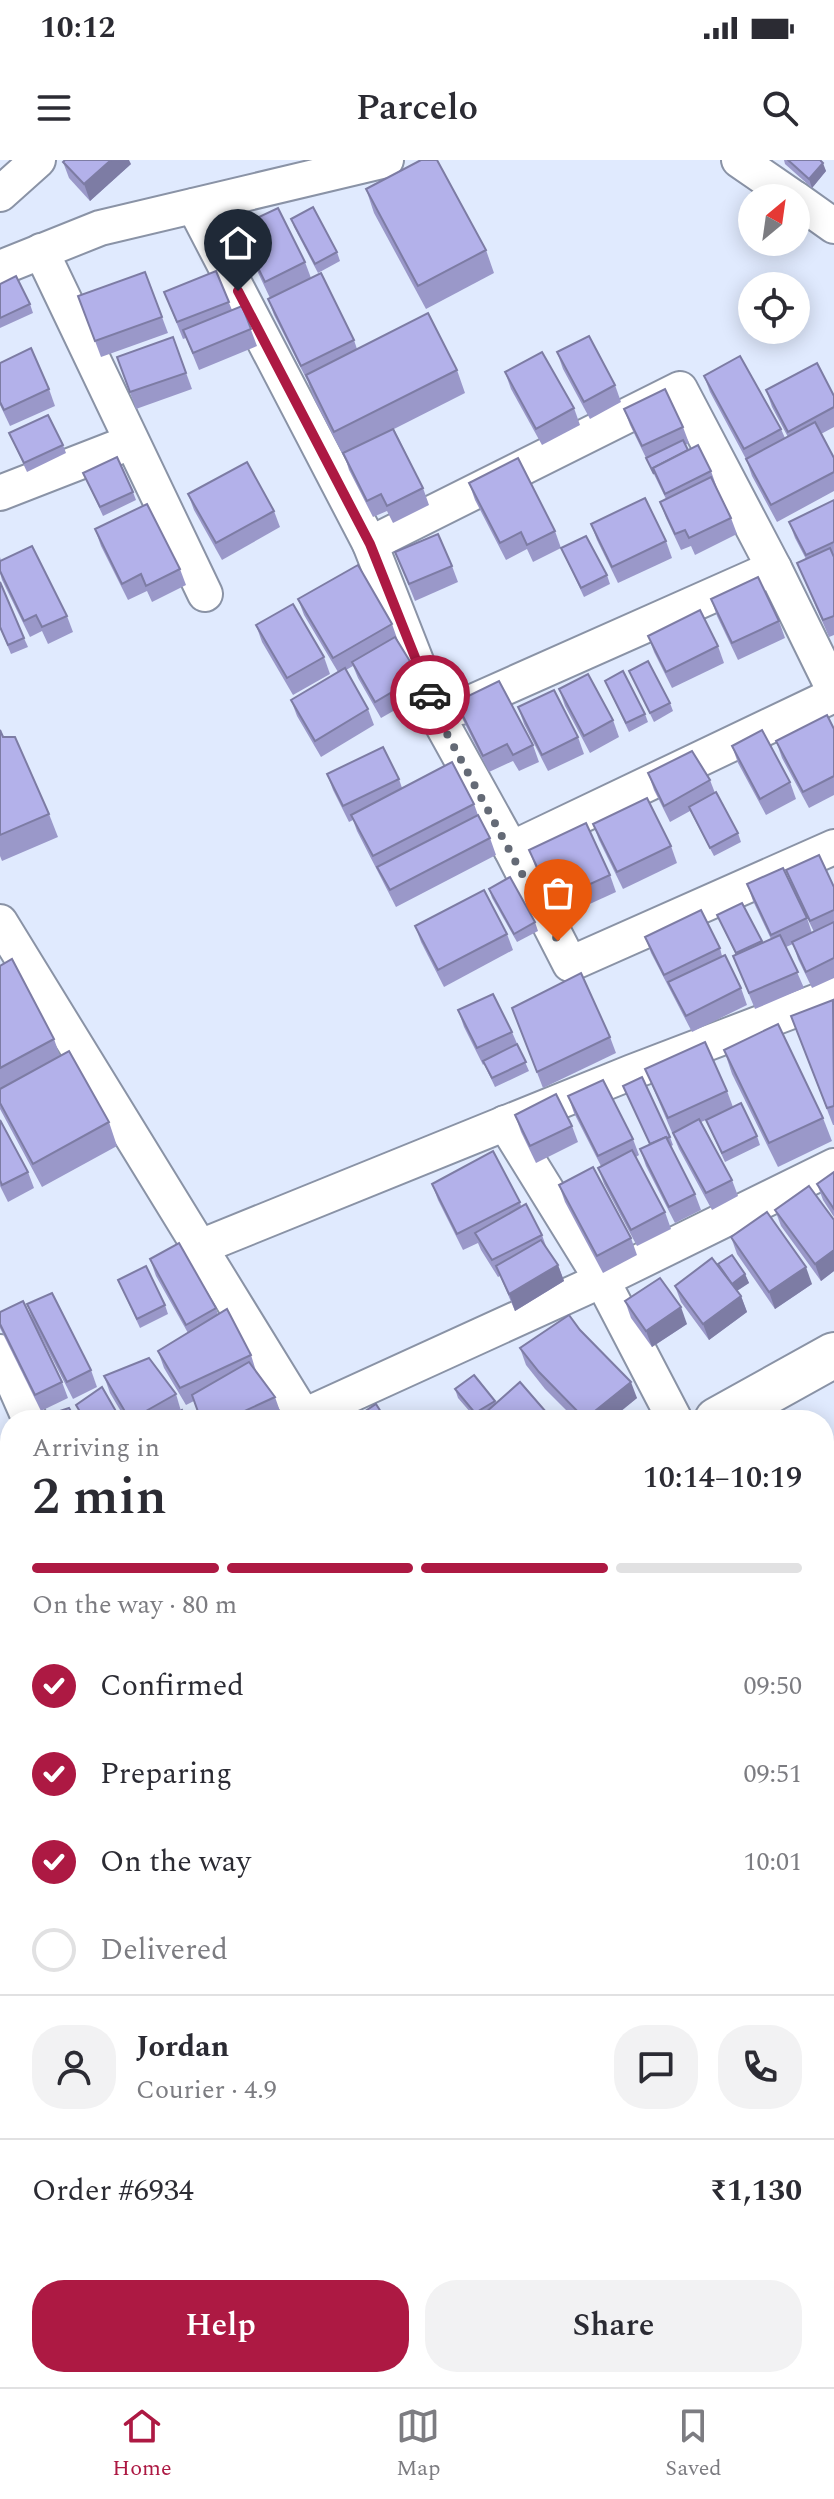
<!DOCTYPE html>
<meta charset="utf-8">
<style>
:root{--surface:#fff;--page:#f2f2f3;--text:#2b2b33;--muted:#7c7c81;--line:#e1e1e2;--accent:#ad1943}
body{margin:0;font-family:Spectral,serif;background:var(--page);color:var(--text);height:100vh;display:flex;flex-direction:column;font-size:30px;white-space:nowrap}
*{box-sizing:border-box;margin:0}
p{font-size:26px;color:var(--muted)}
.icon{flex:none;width:44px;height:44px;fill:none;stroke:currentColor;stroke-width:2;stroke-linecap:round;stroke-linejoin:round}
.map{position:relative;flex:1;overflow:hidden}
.drawer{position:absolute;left:0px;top:1250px;width:834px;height:978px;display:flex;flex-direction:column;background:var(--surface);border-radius:32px 32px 0 0;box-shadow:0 4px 20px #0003}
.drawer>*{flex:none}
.needle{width:52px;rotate:29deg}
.tools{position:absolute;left:738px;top:24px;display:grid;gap:16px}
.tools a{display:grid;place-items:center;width:72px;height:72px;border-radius:50%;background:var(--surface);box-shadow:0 4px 20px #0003;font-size:40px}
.pin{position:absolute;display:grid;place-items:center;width:68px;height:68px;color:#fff;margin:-82px -34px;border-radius:50% 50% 50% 0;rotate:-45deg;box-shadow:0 0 8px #0007}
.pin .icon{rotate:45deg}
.courier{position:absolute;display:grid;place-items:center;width:80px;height:80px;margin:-40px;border:6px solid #ad1943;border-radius:50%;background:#fff;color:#222;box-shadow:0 2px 10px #0007}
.head em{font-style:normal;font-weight:600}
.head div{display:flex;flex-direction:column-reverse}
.head{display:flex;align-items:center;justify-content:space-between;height:136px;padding:0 32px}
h1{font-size:52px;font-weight:600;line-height:60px}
.bar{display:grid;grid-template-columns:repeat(4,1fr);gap:12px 8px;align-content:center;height:96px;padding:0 32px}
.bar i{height:10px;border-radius:6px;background:var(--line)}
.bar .on{background:var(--accent)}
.bar p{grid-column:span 4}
.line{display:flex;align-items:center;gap:20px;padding:0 32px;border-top:2px solid var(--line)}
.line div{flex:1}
.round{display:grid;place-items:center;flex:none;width:84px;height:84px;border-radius:32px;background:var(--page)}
ol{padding:0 32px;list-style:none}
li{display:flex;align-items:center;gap:24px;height:88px}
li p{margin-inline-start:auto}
li .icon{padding:8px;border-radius:50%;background:var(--accent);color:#fff;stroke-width:4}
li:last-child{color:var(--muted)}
li i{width:44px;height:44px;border:4px solid var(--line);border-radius:50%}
.cta{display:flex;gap:16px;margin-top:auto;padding:16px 32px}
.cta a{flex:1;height:92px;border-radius:32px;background:var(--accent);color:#fff;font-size:32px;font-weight:600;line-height:92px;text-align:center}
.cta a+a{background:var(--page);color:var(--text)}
.status{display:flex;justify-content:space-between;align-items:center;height:56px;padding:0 40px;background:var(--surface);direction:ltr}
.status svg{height:22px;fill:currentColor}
header{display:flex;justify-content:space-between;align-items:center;height:104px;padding:0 32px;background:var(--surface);font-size:36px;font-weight:600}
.tab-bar{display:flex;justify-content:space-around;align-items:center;height:112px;border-top:2px solid var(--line);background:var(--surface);font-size:22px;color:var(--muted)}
.tab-bar a{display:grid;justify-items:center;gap:4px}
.tab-bar .on{color:var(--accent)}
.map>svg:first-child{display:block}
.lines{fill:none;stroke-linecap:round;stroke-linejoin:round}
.street-casing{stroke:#8a93a6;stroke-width:38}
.primary-casing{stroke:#8a93a6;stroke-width:48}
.street{stroke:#fff;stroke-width:34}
.primary{stroke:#fff;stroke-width:44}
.wall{fill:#9a98c9}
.shaded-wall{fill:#7d7ca4}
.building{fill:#b3b1ea;stroke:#7d7ca4;stroke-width:2}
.done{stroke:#646a76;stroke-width:8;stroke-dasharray:0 14.4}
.route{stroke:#ad1943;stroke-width:10}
</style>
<div class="status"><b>10:12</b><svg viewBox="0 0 49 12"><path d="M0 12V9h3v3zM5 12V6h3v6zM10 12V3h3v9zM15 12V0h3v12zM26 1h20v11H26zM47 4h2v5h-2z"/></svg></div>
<header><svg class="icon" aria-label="menu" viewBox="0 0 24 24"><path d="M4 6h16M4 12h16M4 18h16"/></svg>Parcelo<svg class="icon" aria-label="search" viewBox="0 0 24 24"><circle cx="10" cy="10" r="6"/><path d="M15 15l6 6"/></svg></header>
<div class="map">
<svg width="834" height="2227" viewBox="0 0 834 2227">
<rect width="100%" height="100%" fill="#e0eafe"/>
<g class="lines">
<g class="street-casing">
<g id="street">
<polyline points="739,0 794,38"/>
<polyline points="0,34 38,0"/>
<polyline points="796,39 834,66"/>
<polyline points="194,46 370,384 438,557 511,689 570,804 834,687"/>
<polyline points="41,91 205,434"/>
<polyline points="0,108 100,68 386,0"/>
<polyline points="0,333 131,282"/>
<polyline points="370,384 680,229 774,408 834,530"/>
<polyline points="461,547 774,408"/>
<polyline points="511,689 834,535"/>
<polyline points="0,762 306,1260"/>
<polyline points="505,963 602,1120 675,1260"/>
<polyline points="200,1087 632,912 834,835"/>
<polyline points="0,1192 30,1260"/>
<polyline points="295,1260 602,1120 834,1006"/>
<polyline points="0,1381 10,1376"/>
<polyline points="0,1615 10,1611"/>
<polyline points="0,1977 10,1973"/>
</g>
</g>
<g class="primary-casing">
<g id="primary">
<polyline points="717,1260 834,1195"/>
<polyline points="134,2227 135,2218"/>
</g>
</g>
<use href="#street" class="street"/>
<use href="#primary" class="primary"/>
</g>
<g class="wall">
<polygon points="784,0 820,0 826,11 812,28 785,4"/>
<polygon points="63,2 131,4 90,41 69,18"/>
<polygon points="366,29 486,90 494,113 426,149 374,53"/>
<polygon points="291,59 337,92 340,101 318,113 294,67"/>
<polygon points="238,67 305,102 311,118 354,180 357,189 457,210 465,233 394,269 423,328 429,345 393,363 387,351 373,357 349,310 344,294 343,295 314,239 308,222 274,155 268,139 270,138 244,83"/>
<polygon points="216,111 232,150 242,146 257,186 199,210 186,178 183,179 164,132"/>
<polygon points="145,112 168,173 101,197 78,136"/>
<polygon points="0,124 30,144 33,153 0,168"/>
<polygon points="173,177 192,229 136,249 117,197"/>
<polygon points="557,192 615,225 621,242 590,259 563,209"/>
<polygon points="0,203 49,229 55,246 10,266 0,245"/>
<polygon points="505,212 574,248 580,265 542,285 511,229"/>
<polygon points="704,216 781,269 785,278 788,277 772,247 766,230 834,236 834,267 821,274 834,298 834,331 777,362 752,316 746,299 710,232"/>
<polygon points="624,249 683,267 689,283 685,285 688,290 711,311 717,328 731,358 737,374 695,395 691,386 681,390 666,358 660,342 666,339 630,265"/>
<polygon points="9,273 63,285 66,293 27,312"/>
<polygon points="83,313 133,332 136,340 103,356"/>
<polygon points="469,323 555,371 561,388 533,402 527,389 506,400 475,340"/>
<polygon points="188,334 274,351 280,367 222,400 194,350"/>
<polygon points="834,340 834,475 829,477 797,403 806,399 795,378 789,362"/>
<polygon points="591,364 666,381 672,398 618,423 597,380"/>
<polygon points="95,369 180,409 186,425 152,442 147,431 128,440 101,386"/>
<polygon points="561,388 607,415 610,424 584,437"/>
<polygon points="395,392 452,406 458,422 415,441"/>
<polygon points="0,397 1,401 67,456 73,472 48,484 42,471 30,477 2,420 0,413"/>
<polygon points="298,439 392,464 398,481 419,516 425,533 381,558 358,518 353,506 346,510 368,549 374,565 321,597 297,556 291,540 338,512 304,455"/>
<polygon points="711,439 779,461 785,478 738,500 717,456"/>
<polygon points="256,465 324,497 330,514 293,535 262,482"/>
<polygon points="0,468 24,478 28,487 11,494"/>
<polygon points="648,476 718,486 724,503 672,528 654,492"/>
<polygon points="629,511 670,543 673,551 654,562"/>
<polygon points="605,521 645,554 648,562 629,572"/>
<polygon points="559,529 613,560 619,577 590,593 565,546"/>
<polygon points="456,542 533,585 539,602 519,611 513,601 489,612 462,558"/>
<polygon points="518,547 578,577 584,594 548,611 524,564"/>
<polygon points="834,569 834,635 809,648 782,598 776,581"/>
<polygon points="0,570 49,654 58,677 2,701 0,696"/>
<polygon points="732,586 790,622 796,639 766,655 738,603"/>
<polygon points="648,613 710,620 715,633 738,673 741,682 714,696 690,651 670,662 654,630"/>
<polygon points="327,614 399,619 402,628 474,644 478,655 490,678 496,695 396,747 357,671 353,660 349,662 333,630"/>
<polygon points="593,664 671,686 677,703 623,729 599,680"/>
<polygon points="529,690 610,715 616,732 559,758 535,706"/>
<polygon points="786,710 834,727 834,818 812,828 798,799 793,784 786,787 804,828 755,849 733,796 736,795 717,755 742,743 762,783 771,779 753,741 747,724 807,758 812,773 814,772 792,726"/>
<polygon points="489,729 535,762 538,771 517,782 492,738"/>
<polygon points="415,766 507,774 513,790 444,827 421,782"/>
<polygon points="645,777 720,788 722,796 741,828 747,845 692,872 651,793"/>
<polygon points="0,806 54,879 60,896 109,962 117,986 42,1027 0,949"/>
<polygon points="834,841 834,965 833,965 791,856"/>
<polygon points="512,848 610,877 616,893 543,928"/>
<polygon points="458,850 512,872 529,911 495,927 484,904 483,905 464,867"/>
<polygon points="724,890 823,958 832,981 778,1007 732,914"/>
<polygon points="645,909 727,931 733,947 757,976 760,985 725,1002 706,960 701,962 732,1020 738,1036 712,1050 679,989"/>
<polygon points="623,926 670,977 673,985 671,986 695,1034 701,1050 675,1063 646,1006 640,989 650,985"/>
<polygon points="568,936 633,979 639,995 636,997 665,1052 671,1069 637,1086 604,1024 598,1008 601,1006 574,953"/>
<polygon points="515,955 572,966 578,982 536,1003 521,972"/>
<polygon points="0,960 28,1012 34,1028 8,1042 0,1026"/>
<polygon points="834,1012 834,1057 823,1040 817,1024"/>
<polygon points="432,1024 520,1042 521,1046 542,1075 547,1089 558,1105 564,1121 515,1151 500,1116 498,1117 481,1090 478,1083 463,1090 438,1040"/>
<polygon points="559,1025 631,1078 637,1095 603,1113 565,1042"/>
<polygon points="775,1050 834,1060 834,1111 821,1121 781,1066"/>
<polygon points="731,1077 812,1124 775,1149 737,1094"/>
<polygon points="150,1099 216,1148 218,1155 251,1195 256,1211 275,1237 281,1254 268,1260 201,1260 194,1241 186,1245 164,1208 158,1191 188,1173 156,1116"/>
<polygon points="719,1107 745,1114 749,1123 737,1131 741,1136 747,1152 709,1180 681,1142 675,1126"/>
<polygon points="118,1120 165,1145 168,1154 140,1168"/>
<polygon points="625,1141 687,1164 652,1187 631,1158"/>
<polygon points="27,1144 91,1210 97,1227 73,1239 33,1161"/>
<polygon points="0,1152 62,1222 68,1238 41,1251 0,1168"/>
<polygon points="580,1170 637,1238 610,1260 576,1260 545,1229 526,1205 520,1188"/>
<polygon points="104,1216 176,1234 181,1251 165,1260 126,1260 110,1233"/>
<polygon points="455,1229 495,1241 496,1243 553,1260 488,1260 487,1257 482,1260 477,1260 458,1238"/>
<polygon points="0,1292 10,1313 10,1326 0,1332"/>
<polygon points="10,1406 10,1456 0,1436 0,1410"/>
<polygon points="0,1577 5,1592 0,1593"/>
<polygon points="10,1626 10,1722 7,1724 0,1708 0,1630"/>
<polygon points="824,1640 834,1645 834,1670 824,1665"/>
<polygon points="824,1668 834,1674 834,1864 832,1860 824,1874"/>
<polygon points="0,1815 10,1838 10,1865 8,1866 10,1870 10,1942 0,1947"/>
<polygon points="834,2002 834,2062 824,2051 824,2012"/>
<polygon points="58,2218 77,2218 61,2225"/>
<polygon points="345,2218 517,2218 512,2227 348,2227"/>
</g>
<g class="shaded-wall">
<polygon points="111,0 129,0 131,4 90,41 84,24"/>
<polygon points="823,3 826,11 812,28 809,19"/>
<polygon points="834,1090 834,1111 821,1121 815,1104"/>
<polygon points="558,1105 564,1121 515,1151 509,1134"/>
<polygon points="806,1107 812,1124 775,1149 769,1132"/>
<polygon points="745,1114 749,1123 735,1132 732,1124"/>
<polygon points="741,1136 747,1152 709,1180 703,1164"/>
<polygon points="681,1147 687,1164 652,1187 646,1171"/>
<polygon points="631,1222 637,1238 610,1260 586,1260 585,1259"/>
<polygon points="834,1566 834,1611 824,1626 824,1581"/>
<polygon points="834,1730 834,1771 824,1793 824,1751"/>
<polygon points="834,1819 834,1857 824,1874 824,1836"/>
<polygon points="492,2218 517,2218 512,2227 488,2227"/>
</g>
<g class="building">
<polygon points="65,0 111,0 84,24 63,2"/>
<polygon points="421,0 437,0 486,90 418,126 366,29"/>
<polygon points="788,0 820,0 823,3 809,19"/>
<polygon points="313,47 337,92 315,104 291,59"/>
<polygon points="278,48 305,102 265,122 238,67"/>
<polygon points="216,111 229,142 177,162 164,132"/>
<polygon points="145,112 162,157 95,181 78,136"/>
<polygon points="321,113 354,180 301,206 268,139"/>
<polygon points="16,116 30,144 0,158 0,124"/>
<polygon points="242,146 251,169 193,193 183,170"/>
<polygon points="428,153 457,210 334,272 306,215"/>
<polygon points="589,176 615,225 584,242 557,192"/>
<polygon points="173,177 186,213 130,232 117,197"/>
<polygon points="31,188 49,229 4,250 0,242 0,203"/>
<polygon points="542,192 574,248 536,269 505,212"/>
<polygon points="740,196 781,269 744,289 704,216"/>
<polygon points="817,203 834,236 834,247 788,272 766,230"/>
<polygon points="665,229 683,267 642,286 624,249"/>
<polygon points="48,255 63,285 24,303 9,273"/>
<polygon points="815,262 834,298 834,312 771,345 746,299"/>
<polygon points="393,269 423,328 387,346 381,334 367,341 343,293"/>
<polygon points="683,280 688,290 653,308 654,314 646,298"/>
<polygon points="698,285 711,311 665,334 653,308"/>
<polygon points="117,297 133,332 100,347 83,313"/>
<polygon points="518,298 555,371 527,385 521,372 500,383 469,323"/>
<polygon points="247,302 274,351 216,383 188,334"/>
<polygon points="711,317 731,358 689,378 685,370 675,374 660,342"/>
<polygon points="645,338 666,381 612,407 591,364"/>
<polygon points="834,340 834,382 806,395 789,362"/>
<polygon points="147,344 180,409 146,426 141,414 122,424 95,369"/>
<polygon points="438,374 452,406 409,424 395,392"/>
<polygon points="586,376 607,415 581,428 561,388"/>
<polygon points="32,386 67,456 42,467 36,455 24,461 0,411 0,401"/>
<polygon points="830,388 834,397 834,456 823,460 797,403"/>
<polygon points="358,405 392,464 333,498 298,439"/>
<polygon points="758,417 779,461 732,483 711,439"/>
<polygon points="0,422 24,478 8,485 0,467"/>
<polygon points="293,444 324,497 287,518 256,465"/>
<polygon points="700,450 718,486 666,512 648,476"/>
<polygon points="395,477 419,516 375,542 352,502"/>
<polygon points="648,501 670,543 650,553 629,511"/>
<polygon points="345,508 368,549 315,581 291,540"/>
<polygon points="623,511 645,554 626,563 605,521"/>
<polygon points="588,514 613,560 584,576 559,529"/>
<polygon points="499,521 533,585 513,595 507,584 483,596 456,542"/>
<polygon points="554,530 578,577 542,595 518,547"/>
<polygon points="827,555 834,569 834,616 803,632 776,581"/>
<polygon points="0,570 3,577 15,577 49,654 0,675"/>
<polygon points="762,570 790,622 760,639 732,586"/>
<polygon points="383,587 399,619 343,646 327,614"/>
<polygon points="692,591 710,620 664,646 648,613"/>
<polygon points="452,602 474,644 373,696 351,655"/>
<polygon points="716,632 738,673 710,688 689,647"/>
<polygon points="647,638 671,686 617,712 593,664"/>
<polygon points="478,655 490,678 390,730 377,707"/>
<polygon points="586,663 610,715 553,741 529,690"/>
<polygon points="819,695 834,727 834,750 810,761 786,710"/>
<polygon points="783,708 807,758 771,775 747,724"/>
<polygon points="510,717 535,762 514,774 489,729"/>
<polygon points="484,730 507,774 438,810 415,766"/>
<polygon points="742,743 762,781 736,793 717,755"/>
<polygon points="701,750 720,788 664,815 645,777"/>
<polygon points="834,762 834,798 806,812 792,782"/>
<polygon points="780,775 798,812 749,833 733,796"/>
<polygon points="725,795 741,828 686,856 668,822"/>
<polygon points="12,799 54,879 0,908 0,806"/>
<polygon points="581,813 610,877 537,912 512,848"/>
<polygon points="493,834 512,872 477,888 458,850"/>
<polygon points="833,840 834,946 827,948 791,856"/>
<polygon points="778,864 823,958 769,983 724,890"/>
<polygon points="705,882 727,931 668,958 645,909"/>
<polygon points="517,884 526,902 492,918 483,901"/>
<polygon points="69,891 109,962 33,1004 0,943 0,929"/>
<polygon points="642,917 670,977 667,978 666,977 650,984 623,926"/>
<polygon points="603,920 633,979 598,996 568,936"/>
<polygon points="556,934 572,966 530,986 515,955"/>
<polygon points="741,943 757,976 722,993 706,960"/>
<polygon points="699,959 732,1020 706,1033 673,973"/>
<polygon points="0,960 28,1012 2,1025 0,1020"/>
<polygon points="666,977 695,1034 669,1047 640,989"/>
<polygon points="632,990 665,1052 631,1070 598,1008"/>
<polygon points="493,991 520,1042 457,1074 432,1024"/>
<polygon points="593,1007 631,1078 597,1096 559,1025"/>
<polygon points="834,1012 834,1049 817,1024"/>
<polygon points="809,1026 834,1060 834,1090 815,1104 775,1050"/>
<polygon points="526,1044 542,1075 492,1100 475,1073"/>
<polygon points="767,1052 806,1107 769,1132 731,1077"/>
<polygon points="541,1080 558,1105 509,1134 496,1106"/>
<polygon points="179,1083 216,1148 186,1165 150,1099"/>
<polygon points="732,1095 745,1114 732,1124 718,1104"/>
<polygon points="712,1098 741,1136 703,1164 675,1126"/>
<polygon points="146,1106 165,1145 137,1159 118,1120"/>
<polygon points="660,1118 681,1147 646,1171 625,1141"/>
<polygon points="52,1133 91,1210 67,1222 27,1144"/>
<polygon points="23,1141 62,1222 35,1235 0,1164 0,1152"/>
<polygon points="227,1149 251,1195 180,1228 158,1191"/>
<polygon points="569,1155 580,1170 631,1222 585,1259 539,1212 520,1188"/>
<polygon points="149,1198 176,1234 130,1260 104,1216"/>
<polygon points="249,1202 275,1237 225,1260 201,1260 192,1235"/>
<polygon points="474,1215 495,1241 475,1253 455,1229"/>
<polygon points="520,1222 553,1260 491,1260 485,1253"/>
<polygon points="102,1227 121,1260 85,1260 76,1245"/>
<polygon points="376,1244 386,1260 352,1260"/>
<polygon points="69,1248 76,1260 43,1260 42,1257"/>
<polygon points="182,1250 187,1260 165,1260"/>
<polygon points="710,1252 716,1260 699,1260"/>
<polygon points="0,1292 8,1308 0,1312"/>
<polygon points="10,1406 10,1452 0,1432 0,1410"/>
<polygon points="834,1517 834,1566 824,1581 824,1533"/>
<polygon points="10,1626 10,1703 1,1707 0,1630"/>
<polygon points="824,1640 834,1645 834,1663 824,1658"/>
<polygon points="824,1668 834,1674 834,1706 824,1700"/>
<polygon points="824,1710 834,1714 834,1730 824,1751"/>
<polygon points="834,1755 834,1819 824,1836 824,1773"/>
<polygon points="10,1789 10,1827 0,1805 0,1794"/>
<polygon points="0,1815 10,1838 10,1846 0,1850"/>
<polygon points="3,1854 10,1870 10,1923 0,1927 0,1855"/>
<polygon points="834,2002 834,2051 824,2041 824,2012"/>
<polygon points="359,2218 492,2218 488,2227 377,2227"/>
</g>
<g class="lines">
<polyline class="done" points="430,535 438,557 558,781"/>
<polyline class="route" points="238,131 370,384 430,535"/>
</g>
</svg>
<div class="tools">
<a><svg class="needle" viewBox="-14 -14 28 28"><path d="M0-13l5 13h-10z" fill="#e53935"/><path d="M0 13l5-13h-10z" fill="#7c7c81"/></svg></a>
<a><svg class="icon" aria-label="locate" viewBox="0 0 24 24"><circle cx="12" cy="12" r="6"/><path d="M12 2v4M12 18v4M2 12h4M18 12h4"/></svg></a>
</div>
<div class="pin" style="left:558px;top:781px;background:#ea580c"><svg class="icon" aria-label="bag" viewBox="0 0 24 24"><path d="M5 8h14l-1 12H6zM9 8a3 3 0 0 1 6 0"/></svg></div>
<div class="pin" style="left:238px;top:131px;background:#1f2937"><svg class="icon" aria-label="home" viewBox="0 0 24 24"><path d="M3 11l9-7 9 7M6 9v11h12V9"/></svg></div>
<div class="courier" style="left:430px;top:535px"><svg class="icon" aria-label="car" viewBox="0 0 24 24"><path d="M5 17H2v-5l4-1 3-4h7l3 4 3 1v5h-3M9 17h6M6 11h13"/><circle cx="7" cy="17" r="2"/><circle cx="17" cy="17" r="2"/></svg></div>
<section class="drawer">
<div class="head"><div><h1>2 min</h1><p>Arriving in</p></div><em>10:14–10:19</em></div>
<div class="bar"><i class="on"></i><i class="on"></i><i class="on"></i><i></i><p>On the way · 80 m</p></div>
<ol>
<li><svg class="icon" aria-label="check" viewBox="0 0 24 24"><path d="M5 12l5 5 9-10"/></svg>Confirmed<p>09:50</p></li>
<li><svg class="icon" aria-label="check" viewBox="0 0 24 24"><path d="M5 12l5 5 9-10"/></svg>Preparing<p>09:51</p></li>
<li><svg class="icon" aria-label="check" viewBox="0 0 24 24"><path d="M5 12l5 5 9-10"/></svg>On the way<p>10:01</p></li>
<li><i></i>Delivered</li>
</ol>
<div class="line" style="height:144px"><a class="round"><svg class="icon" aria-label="person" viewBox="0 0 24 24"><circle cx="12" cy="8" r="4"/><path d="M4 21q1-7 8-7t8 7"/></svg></a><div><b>Jordan</b><p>Courier · 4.9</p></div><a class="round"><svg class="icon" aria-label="chat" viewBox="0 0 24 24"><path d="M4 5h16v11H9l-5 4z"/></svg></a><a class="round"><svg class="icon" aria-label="phone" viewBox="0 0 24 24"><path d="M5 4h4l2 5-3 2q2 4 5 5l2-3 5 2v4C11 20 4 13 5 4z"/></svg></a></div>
<div class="line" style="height:104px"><div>Order #6934</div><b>₹1,130</b></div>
<div class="cta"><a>Help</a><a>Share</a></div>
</section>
</div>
<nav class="tab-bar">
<a class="on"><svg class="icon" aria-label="home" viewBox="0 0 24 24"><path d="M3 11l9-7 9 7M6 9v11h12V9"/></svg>Home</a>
<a><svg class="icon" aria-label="map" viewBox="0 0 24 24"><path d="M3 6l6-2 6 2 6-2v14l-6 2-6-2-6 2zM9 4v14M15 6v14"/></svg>Map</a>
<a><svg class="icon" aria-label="saved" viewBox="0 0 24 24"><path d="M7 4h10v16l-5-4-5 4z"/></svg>Saved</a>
</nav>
